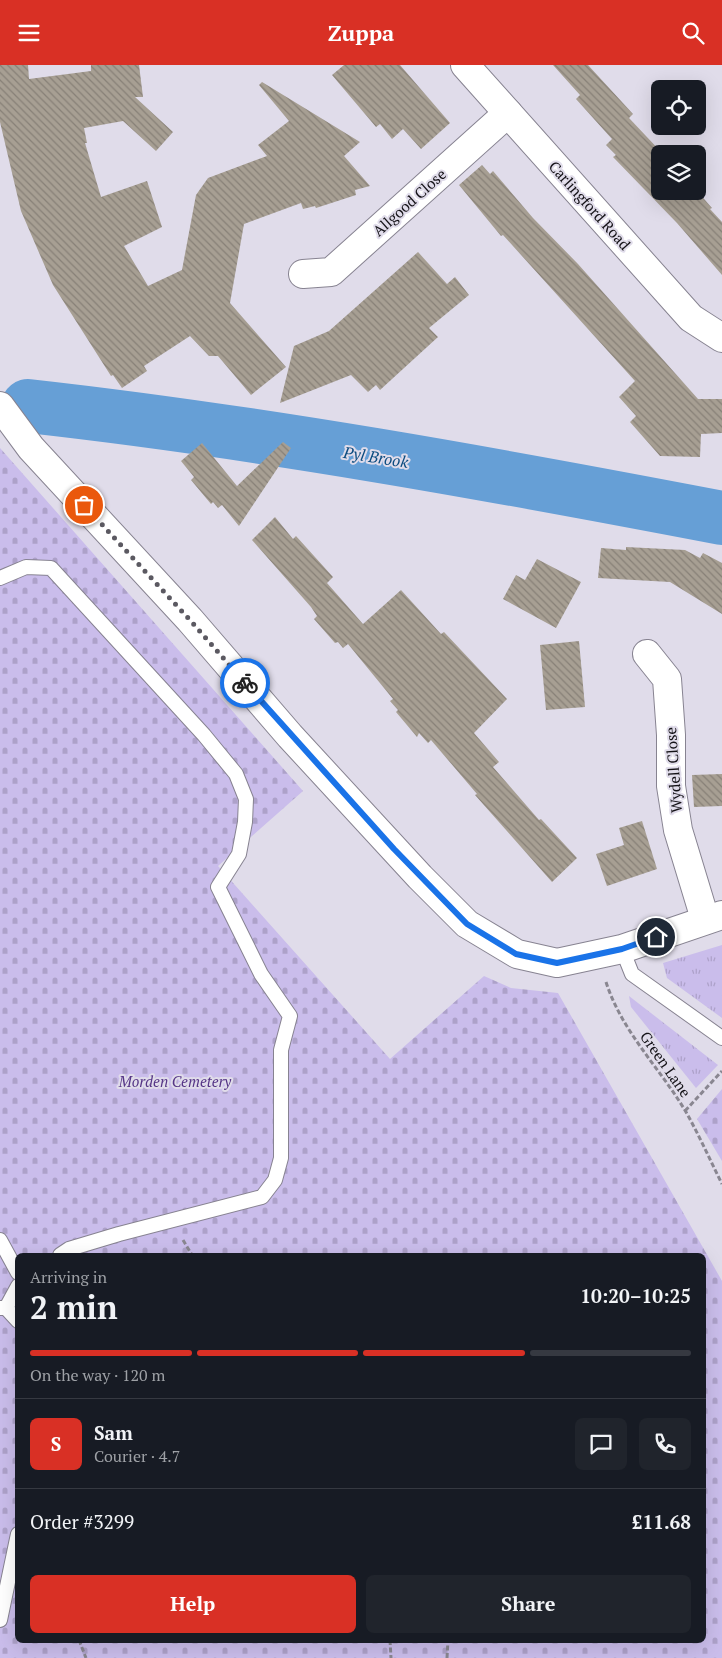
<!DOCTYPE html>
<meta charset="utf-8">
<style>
:root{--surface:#171b24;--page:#20242c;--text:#f1f3f6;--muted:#9ea1a6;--line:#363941;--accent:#d93025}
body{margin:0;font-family:"PT Serif",serif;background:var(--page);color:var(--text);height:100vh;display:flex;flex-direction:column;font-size:19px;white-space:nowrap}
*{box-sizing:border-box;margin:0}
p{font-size:16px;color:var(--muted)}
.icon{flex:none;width:28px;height:28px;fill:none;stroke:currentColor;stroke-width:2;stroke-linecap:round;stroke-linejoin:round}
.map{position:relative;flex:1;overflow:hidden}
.drawer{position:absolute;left:15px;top:1188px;width:691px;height:390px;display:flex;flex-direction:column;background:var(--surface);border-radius:8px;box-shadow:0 5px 20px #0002}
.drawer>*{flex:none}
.fabs{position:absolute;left:651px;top:15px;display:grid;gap:10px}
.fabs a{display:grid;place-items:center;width:55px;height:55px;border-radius:8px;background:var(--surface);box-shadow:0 5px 20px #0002;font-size:25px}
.pin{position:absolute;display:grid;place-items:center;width:42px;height:42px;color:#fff;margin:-21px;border:2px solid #fff;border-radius:50%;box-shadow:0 1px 5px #0007}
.courier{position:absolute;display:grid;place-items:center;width:50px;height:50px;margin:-25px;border:4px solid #1a73e8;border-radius:50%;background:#fff;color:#222;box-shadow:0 1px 6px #0007}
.headline em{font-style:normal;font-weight:800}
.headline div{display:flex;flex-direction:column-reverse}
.headline{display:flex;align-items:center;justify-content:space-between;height:85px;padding:0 15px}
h1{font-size:32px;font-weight:800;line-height:38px}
.bar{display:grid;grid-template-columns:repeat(4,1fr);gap:8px 5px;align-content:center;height:60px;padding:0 15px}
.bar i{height:6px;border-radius:4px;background:var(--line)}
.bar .selected{background:var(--accent)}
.bar p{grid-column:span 4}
.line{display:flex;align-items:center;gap:12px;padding:0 15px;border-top:1px solid var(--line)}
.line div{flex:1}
.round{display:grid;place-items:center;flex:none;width:52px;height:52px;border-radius:8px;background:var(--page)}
.primary-button{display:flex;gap:10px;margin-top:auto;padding:10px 15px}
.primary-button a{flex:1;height:58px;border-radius:8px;background:var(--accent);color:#fff;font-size:20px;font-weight:800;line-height:58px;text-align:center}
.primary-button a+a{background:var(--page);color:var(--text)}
header{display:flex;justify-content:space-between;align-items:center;height:65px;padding:0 15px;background:var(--accent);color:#fff;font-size:22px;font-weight:800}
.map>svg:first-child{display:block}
.grass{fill:url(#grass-tufts)}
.cemetery{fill:url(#cemetery-stones);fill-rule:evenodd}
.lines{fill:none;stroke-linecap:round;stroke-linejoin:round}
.river{stroke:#669fd6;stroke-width:54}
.building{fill:url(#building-back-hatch)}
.service-casing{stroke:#878391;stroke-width:16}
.minor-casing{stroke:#878391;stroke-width:30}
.tertiary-casing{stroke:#878391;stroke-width:30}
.path{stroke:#898690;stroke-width:3;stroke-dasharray:5 2.5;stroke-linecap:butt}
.service{stroke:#fff;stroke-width:14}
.minor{stroke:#fff;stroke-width:28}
.tertiary{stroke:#fff;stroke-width:28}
.done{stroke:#5b5961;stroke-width:5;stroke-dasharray:0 9}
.route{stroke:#1a73e8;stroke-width:6}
.labels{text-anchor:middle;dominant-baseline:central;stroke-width:4;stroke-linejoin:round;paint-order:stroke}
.street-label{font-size:15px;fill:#141217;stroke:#e0dcea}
.park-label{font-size:15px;font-style:italic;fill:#553586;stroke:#e0dcea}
.water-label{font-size:16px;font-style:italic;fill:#0c4c80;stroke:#e0dcea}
</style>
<header><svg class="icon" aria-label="menu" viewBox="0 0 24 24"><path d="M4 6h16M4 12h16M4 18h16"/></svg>Zuppa<svg class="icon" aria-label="search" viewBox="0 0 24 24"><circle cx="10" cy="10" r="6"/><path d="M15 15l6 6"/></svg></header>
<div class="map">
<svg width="722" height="1593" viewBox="0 0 722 1593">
<defs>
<pattern id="grass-tufts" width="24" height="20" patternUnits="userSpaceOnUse" patternTransform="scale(1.25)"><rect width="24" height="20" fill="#cabdeb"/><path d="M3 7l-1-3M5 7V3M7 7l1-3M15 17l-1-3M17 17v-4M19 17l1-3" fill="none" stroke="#ada1c9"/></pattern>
<pattern id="cemetery-stones" width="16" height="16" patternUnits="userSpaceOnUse" patternTransform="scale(1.25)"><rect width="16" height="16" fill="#cabdeb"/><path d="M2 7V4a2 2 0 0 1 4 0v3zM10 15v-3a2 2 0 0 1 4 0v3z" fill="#ada1c9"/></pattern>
<pattern id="building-back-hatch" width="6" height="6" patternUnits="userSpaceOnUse" patternTransform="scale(1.25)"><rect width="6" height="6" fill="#a79f93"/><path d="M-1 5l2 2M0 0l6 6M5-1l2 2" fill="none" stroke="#878077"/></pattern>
</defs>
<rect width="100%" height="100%" fill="#e0dcea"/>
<g class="grass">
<polygon points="722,880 722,953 667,913 663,898"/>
<polygon points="629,931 718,1000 696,1023 631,942"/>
</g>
<g class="cemetery">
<path d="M0,383L303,726L218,801L390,994L484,911L511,923L558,928L722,1216V1593H0ZM18,1190H704V1575H18Z"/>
<polygon points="722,1024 722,1096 697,1054"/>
</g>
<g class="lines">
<path class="river" d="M28,341C261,367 492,409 722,453"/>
</g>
<g class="building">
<polygon points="0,0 28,0 29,14 91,6 91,0 139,0 143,32 135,32 173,67 156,86 123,56 84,63 87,78 85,78 101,132 147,116 162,162 124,181 148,221 182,205 196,130 208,113 267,91 258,80 289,56 259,20 262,17 360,77 344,91 370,121 355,125 356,130 316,143 315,141 303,144 301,138 244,159 230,238 286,302 251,330 218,291 209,291 190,271 144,301 147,306 122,323 113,310 111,311 53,220 21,146 0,57"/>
<polygon points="344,0 400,0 450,58 421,84 403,64 392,74 380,59 376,62 332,10"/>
<polygon points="553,0 588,0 633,49 629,53 663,89 660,89 660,126 697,126 712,143 710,144 722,157 722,210 677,158 613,92 616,90 606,80 612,74 576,34 580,30"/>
<polygon points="482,100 490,109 493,106 533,153 578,199 698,334 722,334 722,368 701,369 700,392 660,391 630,357 636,351 619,332 635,316 503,170 501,171 459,120"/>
<polygon points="418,187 447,219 455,212 469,230 429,263 438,272 380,325 376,320 368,327 351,310 280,338 294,281 329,266"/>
<polygon points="283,377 291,383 239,461 222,440 218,443 213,437 211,439 191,415 194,412 181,396 202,378 237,421"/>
<polygon points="275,452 293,474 296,471 333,512 327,518 363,559 401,525 441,569 444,567 507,634 474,668 499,697 493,702 539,755 541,754 577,793 552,817 475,730 477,729 431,675 428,678 419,668 417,672 396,647 398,645 390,636 393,634 348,579 343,583 338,577 335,578 314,554 317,551 311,542 252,475"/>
<polygon points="626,482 685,485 700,493 703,488 722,498 722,549 670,517 598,513 601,483 626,485"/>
<polygon points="537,494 581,517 556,563 503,534 516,510 525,515"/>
<polygon points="579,576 585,642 546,645 540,580"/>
<polygon points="722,709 722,741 694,742 692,710"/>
<polygon points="642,756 657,804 607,821 596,789 624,780 619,763"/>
</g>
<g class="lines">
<g class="service-casing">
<g id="service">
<polyline points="0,513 26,502 51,503 204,670 236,709 246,734 245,757 239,789 218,822 261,909 290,951 281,985 281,1093 275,1115 262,1132 119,1169 69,1184 60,1190"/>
<polyline points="622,884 632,909 722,973"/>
<polyline points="0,1175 18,1208"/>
<polyline points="0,1243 6,1243 18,1256"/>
<polyline points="6,1243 18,1221"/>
<polyline points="0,1555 18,1469"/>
</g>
</g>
<g class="minor-casing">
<g id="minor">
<polyline points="465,0 691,253 722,273"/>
<polyline points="303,209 331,207 508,48"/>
<polyline points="647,589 667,614 671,670 671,721 678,765 705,854"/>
</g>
</g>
<g class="tertiary-casing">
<polyline id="tertiary" points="0,341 31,383 190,555 290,671 420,812 467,859 517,889 557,898 622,884 722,850"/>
</g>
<g class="path">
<path d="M606,917C622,967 660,1003 686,1047C699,1070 710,1095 722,1119"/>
<polyline points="685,1046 722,1006"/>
<polyline points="183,1175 192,1190"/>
<polyline points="79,1575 86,1593"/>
<polyline points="390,1575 391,1593"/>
<polyline points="447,1593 448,1575"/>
</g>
<use href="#service" class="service"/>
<use href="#minor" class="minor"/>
<use href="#tertiary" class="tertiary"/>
</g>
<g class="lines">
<polyline class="done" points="84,440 190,555 245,618"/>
<polyline class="route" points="245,618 394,784 467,859 516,889 557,898 622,884 656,872"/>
</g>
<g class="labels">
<g class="street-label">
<text transform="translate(409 137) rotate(-42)">Allgood Close</text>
<text transform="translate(590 140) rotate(48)">Carlingford Road</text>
<text transform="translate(673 705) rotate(-94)">Wydell Close</text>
<text transform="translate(666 999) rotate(55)">Green Lane</text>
</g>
<g class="park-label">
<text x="175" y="1016">Morden Cemetery</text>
</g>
<g class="water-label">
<text transform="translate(376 392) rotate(9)">Pyl Brook</text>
</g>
</g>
</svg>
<div class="fabs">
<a><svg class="icon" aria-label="locate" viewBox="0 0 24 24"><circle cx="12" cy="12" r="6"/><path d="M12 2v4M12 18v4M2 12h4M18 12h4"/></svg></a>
<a><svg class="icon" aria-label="layers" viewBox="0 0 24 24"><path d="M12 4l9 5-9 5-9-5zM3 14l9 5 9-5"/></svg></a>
</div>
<div class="pin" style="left:84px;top:440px;background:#ea580c"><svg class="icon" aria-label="bag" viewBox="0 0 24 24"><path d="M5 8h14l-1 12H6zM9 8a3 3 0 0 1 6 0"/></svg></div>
<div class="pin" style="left:656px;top:872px;background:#1f2937"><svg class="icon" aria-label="home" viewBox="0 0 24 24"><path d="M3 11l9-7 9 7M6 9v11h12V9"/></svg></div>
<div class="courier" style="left:245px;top:618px"><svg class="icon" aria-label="bike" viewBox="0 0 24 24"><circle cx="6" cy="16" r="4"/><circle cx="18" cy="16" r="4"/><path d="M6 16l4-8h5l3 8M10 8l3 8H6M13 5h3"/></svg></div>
<section class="drawer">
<div class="headline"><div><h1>2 min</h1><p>Arriving in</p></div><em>10:20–10:25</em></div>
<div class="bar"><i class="selected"></i><i class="selected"></i><i class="selected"></i><i></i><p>On the way · 120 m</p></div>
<div class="line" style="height:90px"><b class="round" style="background:var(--accent);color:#fff">S</b><div><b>Sam</b><p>Courier · 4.7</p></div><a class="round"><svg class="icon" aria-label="chat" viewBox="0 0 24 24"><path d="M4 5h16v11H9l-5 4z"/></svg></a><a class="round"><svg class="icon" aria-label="phone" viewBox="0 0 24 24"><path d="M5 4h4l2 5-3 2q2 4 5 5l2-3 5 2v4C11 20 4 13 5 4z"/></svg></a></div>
<div class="line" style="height:65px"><div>Order #3299</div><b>£11.68</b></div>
<div class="primary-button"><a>Help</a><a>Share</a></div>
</section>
</div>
